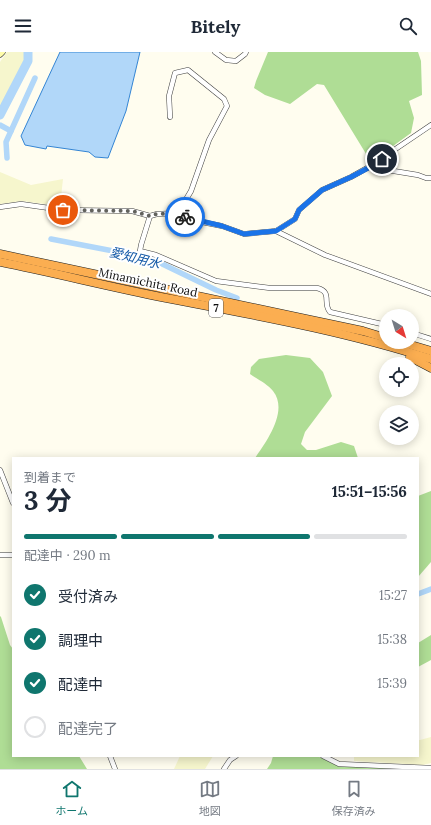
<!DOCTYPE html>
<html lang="ja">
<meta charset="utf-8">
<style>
:root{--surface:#fff;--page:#f6f6f7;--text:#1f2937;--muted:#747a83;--line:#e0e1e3;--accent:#0f766e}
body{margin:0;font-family:Lora,"Noto Sans JP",serif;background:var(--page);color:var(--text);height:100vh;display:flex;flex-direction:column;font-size:15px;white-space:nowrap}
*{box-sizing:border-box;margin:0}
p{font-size:13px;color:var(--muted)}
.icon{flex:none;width:22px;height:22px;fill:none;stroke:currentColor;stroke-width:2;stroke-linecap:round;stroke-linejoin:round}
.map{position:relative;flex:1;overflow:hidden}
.details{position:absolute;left:12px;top:405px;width:407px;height:300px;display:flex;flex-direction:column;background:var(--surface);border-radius:0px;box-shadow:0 2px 10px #0003}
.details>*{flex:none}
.needle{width:26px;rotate:142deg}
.fabs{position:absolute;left:379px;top:257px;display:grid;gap:8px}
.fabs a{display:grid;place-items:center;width:40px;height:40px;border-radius:50%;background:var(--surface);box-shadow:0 2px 10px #0003;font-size:20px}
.pin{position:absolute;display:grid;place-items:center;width:34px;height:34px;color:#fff;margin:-17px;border:2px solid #fff;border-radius:50%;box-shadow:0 1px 4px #0007}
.courier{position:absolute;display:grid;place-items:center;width:40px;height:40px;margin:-20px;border:3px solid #1a73e8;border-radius:50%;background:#fff;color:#222;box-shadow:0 1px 5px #0007}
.head em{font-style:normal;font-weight:700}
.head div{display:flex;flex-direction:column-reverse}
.head{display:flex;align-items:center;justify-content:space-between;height:68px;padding:0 12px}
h1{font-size:26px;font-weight:700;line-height:30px}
.bar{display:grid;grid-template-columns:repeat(4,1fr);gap:6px 4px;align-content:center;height:48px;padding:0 12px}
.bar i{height:5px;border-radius:3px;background:var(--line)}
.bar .active{background:var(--accent)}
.bar p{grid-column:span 4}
ol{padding:0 12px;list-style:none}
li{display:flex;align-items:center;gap:12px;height:44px}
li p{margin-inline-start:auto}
li .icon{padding:4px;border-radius:50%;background:var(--accent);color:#fff;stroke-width:4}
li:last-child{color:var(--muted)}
li i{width:22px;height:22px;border:2px solid var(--line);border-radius:50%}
header{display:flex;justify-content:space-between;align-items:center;height:52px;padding:0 12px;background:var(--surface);font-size:18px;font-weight:700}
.tab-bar{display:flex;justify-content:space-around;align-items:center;height:56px;border-top:1px solid var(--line);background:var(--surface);font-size:11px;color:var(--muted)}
.tab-bar a{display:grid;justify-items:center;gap:2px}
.tab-bar .active{color:var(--accent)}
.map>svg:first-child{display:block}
.farmland{fill:#f6f6cd}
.forest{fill:#afdd95}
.water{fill:#b1d7f9;stroke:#3485d4}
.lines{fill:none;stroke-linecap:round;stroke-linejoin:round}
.canal{stroke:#b1d7f9;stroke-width:5.5}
.river{stroke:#b1d7f9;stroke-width:9}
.minor-casing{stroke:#414141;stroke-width:5.5}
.secondary-casing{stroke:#303030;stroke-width:7}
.motorway-casing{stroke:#1f1f1f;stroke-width:9}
.minor{stroke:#fff;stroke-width:4.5}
.secondary{stroke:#fffdaa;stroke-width:6}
.motorway{stroke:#fbae51;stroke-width:8}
.done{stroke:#62625d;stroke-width:4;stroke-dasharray:0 7.2}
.route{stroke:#1a73e8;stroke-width:5}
.labels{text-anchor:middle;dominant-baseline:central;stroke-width:4;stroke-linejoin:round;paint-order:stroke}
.shield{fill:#fff;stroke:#565656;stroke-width:1}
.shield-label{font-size:11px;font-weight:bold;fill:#0e0e0e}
.street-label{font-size:12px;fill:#0e0e0e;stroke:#fff}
.water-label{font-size:13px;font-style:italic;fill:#1157a6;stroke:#fff}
</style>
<header><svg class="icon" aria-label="menu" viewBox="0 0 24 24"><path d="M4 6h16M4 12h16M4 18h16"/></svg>Bitely<svg class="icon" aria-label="search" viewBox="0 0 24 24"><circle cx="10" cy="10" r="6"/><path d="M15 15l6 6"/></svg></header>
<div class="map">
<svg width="431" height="717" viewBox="0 0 431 717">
<rect width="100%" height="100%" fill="#fffdef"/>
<g class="farmland">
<polygon points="7,0 25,0 25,8 0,57 0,10"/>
<polygon points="0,120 31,133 63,127 60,154 22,149 0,152"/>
<polygon points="431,685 431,711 423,713 354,709 354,704 418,704 418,688 420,688"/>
<polygon points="180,704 213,704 205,717 174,717"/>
</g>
<g class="forest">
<polygon points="268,0 418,0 421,9 422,43 409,49 414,66 411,81 371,110 324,33 317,32 290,52 265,43 254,36 256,29"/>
<path d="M286,303L310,306L323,320L332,344L305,380L301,392L307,398H316L341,390L354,394L358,406H255C266,390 289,359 273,339C268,332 257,327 250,322L251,315L259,307Z"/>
<polygon points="431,439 431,510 418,525 418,444"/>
<polygon points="0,564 1,565 10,593 13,597 13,704 79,704 87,717 0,717"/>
<polygon points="431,583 431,608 418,615 418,591"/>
<polygon points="273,704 317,704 338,713 396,717 267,717 271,711"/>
</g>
<polygon class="water" points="60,0 140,0 126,59 108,106 95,105 89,100 47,94 46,97 25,93 21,84"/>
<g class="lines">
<g class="canal">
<polyline points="0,73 11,79"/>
<polyline points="7,106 6,90 35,26"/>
<polyline points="51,187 139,204 154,208 216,238 237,246"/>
<polyline points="418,542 431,537"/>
</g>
<polyline class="river" points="0,63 28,9 28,0"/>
<g class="minor-casing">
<g id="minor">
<polyline points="215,0 226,8 236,9 245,2 246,0"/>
<polyline points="170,65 169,44 175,21 188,18 224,47 227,54 209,88 191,139 178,161"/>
<polyline points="369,115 418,123 426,126 431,126"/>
<polyline points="0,155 21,152 63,158 132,159 150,164 157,162 178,161 187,167 222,174 244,182 276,179 295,167 299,158 322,138 351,125 369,115 431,73"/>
<path d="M150,164L141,193L140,199L156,203L216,229L270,236H317C333,240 322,251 330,260L386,273"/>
<polyline points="276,179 325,203 431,242"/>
<polyline points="412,281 431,287"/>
<polyline points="0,418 13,451"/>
<polyline points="0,503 13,503"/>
<polyline points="110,704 115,717"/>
<polyline points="323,704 339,712 431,716"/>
<polyline points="224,717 230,708 236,704"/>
</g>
</g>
<g class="secondary-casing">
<polyline id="secondary" points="0,2 2,0"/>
</g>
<g class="motorway-casing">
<g id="motorway">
<polyline points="0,202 306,267 363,279 386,286"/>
<path d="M0,210C55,221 110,235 166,246C254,263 345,279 431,307"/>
<polyline points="401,290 431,299"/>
<polyline points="410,305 431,316"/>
</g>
</g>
<use href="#minor" class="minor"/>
<use href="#secondary" class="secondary"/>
<use href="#motorway" class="motorway"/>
</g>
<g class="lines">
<polyline class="done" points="63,158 132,159 150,164 156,162 178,161 185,165"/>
<polyline class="route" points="185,165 222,174 244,182 276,179 295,167 299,158 322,138 351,125 370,115 382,107"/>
</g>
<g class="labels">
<rect class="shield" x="209" y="247" width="14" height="18" rx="3"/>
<g class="shield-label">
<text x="216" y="256">7</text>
</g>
<g class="street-label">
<text transform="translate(148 230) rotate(12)">Minamichita Road</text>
</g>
<g class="water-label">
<text transform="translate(135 206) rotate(14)">愛知用水</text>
</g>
</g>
</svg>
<div class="fabs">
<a><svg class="needle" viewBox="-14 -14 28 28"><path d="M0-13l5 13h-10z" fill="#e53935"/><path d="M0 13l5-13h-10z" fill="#747a83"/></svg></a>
<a><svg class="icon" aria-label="locate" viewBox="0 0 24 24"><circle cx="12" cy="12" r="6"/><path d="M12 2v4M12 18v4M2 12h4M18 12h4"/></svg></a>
<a><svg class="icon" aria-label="layers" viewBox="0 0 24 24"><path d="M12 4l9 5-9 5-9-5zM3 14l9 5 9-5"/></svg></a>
</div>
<div class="pin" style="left:63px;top:158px;background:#ea580c"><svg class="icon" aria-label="bag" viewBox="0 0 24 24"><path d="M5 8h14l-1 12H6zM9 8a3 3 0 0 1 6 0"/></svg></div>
<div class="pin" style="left:382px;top:107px;background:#1f2937"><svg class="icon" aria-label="home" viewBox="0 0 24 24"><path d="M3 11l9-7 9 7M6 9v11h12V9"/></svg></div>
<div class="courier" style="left:185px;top:165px"><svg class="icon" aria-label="bike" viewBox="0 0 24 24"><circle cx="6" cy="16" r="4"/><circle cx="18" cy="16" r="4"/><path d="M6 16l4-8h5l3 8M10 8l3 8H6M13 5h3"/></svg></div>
<section class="details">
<div class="head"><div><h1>3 分</h1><p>到着まで</p></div><em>15:51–15:56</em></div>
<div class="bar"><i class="active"></i><i class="active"></i><i class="active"></i><i></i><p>配達中 · 290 m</p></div>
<ol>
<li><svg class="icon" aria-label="check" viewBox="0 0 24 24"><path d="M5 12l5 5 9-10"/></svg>受付済み<p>15:27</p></li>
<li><svg class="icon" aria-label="check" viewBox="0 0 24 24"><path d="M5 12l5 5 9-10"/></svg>調理中<p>15:38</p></li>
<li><svg class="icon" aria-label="check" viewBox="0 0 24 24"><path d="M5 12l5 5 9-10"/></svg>配達中<p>15:39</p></li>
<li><i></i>配達完了</li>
</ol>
</section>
</div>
<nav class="tab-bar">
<a class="active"><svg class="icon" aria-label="home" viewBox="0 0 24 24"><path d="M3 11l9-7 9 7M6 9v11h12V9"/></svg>ホーム</a>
<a><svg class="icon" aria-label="map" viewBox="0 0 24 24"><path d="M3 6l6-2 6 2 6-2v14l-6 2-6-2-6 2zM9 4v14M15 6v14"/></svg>地図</a>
<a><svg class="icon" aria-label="saved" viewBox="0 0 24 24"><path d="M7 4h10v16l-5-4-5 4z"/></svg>保存済み</a>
</nav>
